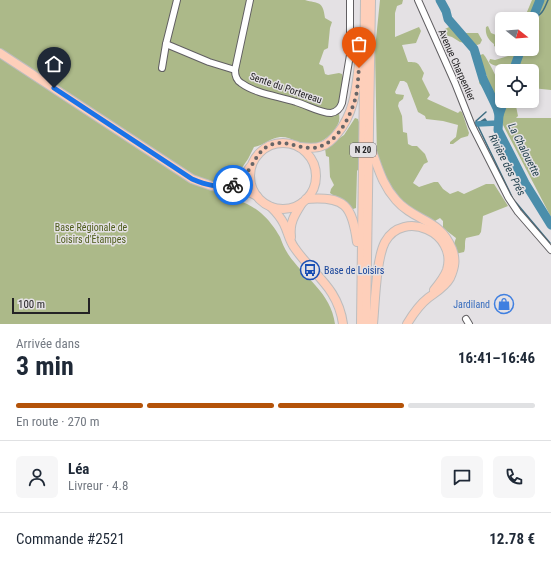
<!DOCTYPE html>
<html lang="fr">
<meta charset="utf-8">
<style>
:root{--surface:#fff;--page:#f6f6f7;--text:#1f2937;--muted:#747a83;--line:#e0e1e3;--accent:#b45309}
body{margin:0;font-family:"Roboto Condensed",sans-serif;background:var(--page);color:var(--text);height:100vh;display:flex;flex-direction:column;font-size:15px;white-space:nowrap}
*{box-sizing:border-box;margin:0}
p{font-size:13px;color:var(--muted)}
.icon{flex:none;width:22px;height:22px;fill:none;stroke:currentColor;stroke-width:2;stroke-linecap:round;stroke-linejoin:round}
.map{position:relative;height:324px;overflow:hidden}
.details{display:flex;flex-direction:column;background:var(--surface);flex:1}
.details>*{flex:none}
.needle{width:26px;rotate:107deg}
.tools{position:absolute;left:495px;top:12px;display:grid;gap:8px}
.tools a{display:grid;place-items:center;width:44px;height:44px;border-radius:6px;background:var(--surface);box-shadow:0 2px 6px #0003;font-size:20px}
.scale{position:absolute;left:12px;bottom:10px;width:78px;box-sizing:border-box;padding-left:4px;border:2px solid #242325;border-top:0;font-size:11px;line-height:14px;white-space:nowrap;color:#242325;-webkit-text-stroke:3px #e4e1e4;paint-order:stroke}
.pin{position:absolute;display:grid;place-items:center;width:34px;height:34px;color:#fff;margin:-41px -17px;border-radius:50% 50% 50% 0;rotate:-45deg;box-shadow:0 0 4px #0007}
.pin .icon{rotate:45deg}
.courier{position:absolute;display:grid;place-items:center;width:40px;height:40px;margin:-20px;border:3px solid #1a73e8;border-radius:50%;background:#fff;color:#222;box-shadow:0 1px 5px #0007}
.summary em{font-style:normal;font-weight:700}
.summary div{display:flex;flex-direction:column-reverse}
.summary{display:flex;align-items:center;justify-content:space-between;height:68px;padding:0 16px}
h1{font-size:26px;font-weight:700;line-height:30px}
.bar{display:grid;grid-template-columns:repeat(4,1fr);gap:6px 4px;align-content:center;height:48px;padding:0 16px}
.bar i{height:5px;border-radius:3px;background:var(--line)}
.bar .current{background:var(--accent)}
.bar p{grid-column:span 4}
.line{display:flex;align-items:center;gap:10px;padding:0 16px;border-top:1px solid var(--line)}
.line div{flex:1}
.round{display:grid;place-items:center;flex:none;width:42px;height:42px;border-radius:6px;background:var(--page)}
.map>svg:first-child{display:block}
.green{fill:#acb989}
.lines{fill:none;stroke-linecap:round;stroke-linejoin:round}
.stream{stroke:#3f6e83;stroke-width:1.5}
.canal{stroke:#4b8eab;stroke-width:5.5}
.river{stroke:#4b8eab;stroke-width:9}
.minor-casing{stroke:#615f62;stroke-width:8}
.major-casing{stroke:#bdbdbe;stroke-width:10}
.minor{stroke:#fff;stroke-width:6}
.major{stroke:#fecfba;stroke-width:8}
.done{stroke:#676668;stroke-width:4;stroke-dasharray:0 7.2}
.route{stroke:#1a73e8;stroke-width:5}
.labels{text-anchor:middle;dominant-baseline:central;stroke-width:3;stroke-linejoin:round;paint-order:stroke}
.shield{fill:#e4e1e4;stroke:#5e5c5e;stroke-width:1}
.shield-label{font-size:9px;font-weight:bold;fill:#242325}
.street-label{font-size:10px;fill:#242325;stroke:#e4e1e4}
.park-label{font-size:10px;fill:#4f5d1d;stroke:#e4e1e4}
.transit-label{font-size:10px;fill:#164399;stroke:#e4e1e4;text-anchor:start}
.shop-label{font-size:10px;fill:#366cbe;stroke:#e4e1e4;text-anchor:end}
.water-label{font-size:11px;font-style:italic;fill:#193946;stroke:#e4e1e4}
</style>
<div class="map">
<svg width="551" height="324" viewBox="0 0 551 324">
<rect width="100%" height="100%" fill="#e4e1e4"/>
<g class="green">
<path d="M0,0H305C318,4 323,0 325,18L332,22L330,28L328,48L324,50L319,64L323,66L325,74L328,75L339,73L342,74L343,78C342,87 339,96 339,106C338,112 341,119 338,124C335,132 321,144 312,145C302,147 292,136 280,137C270,138 265,145 254,147L248,159L235,178L232,179L228,177H223L219,194C234,199 248,202 261,213C268,219 275,228 280,237C282,242 284,248 288,254C304,278 331,292 335,324H0Z"/>
<path d="M380,0H403L402,4L397,6L395,13V37L419,27L421,31L416,43L402,45L408,62C419,62 418,63 424,73L422,79L430,95L427,99L458,113L460,111L462,112L469,133L468,136L461,138L453,144H450V142L456,137L458,125L443,121L426,119L425,116L418,112L407,83L404,81H400L395,92L396,94L404,95L403,99L399,102L398,106L402,116L403,132L407,133L408,144L412,146H417L425,154L428,162L424,164L413,183L419,187L434,182H438L443,189L450,194L458,191L464,194L486,184H494L508,206L483,216L481,232L479,235L466,238C464,243 466,247 464,252L455,254L453,247L456,238L443,228V221L440,218L435,221H423L388,190L377,158L375,49Z"/>
<path d="M532,0H551V90L532,88V71H503L505,66L508,65L507,64C501,65 494,68 489,62L490,59L495,60L508,56L506,53L494,46V44C488,40 485,34 486,27L488,26L491,33L496,35V40L502,41V49H532V19H524Z"/>
<polygon points="449,27 462,33 478,33 482,40 480,44 477,45 460,42 452,37 445,35 444,33 445,29"/>
<path d="M483,54C486,56 495,74 497,79H500L502,77V101H520L516,106L518,116L516,118H551V217L503,125V118L496,100L487,93L479,83L480,79L487,76L482,67L474,61L475,57Z"/>
<polygon points="355,118 358,119 360,125 360,167 357,171 356,208 353,209 330,193 331,189 334,185 330,177 329,157 326,156 325,148 344,135"/>
</g>
<g class="lines">
<g class="stream">
<path d="M532,19C542,15 544,10 548,0"/>
<polyline points="486,112 476,121 477,124 513,199 550,243"/>
<polyline points="477,124 485,119 488,124 498,123"/>
</g>
<polyline class="canal" points="477,124 498,123"/>
<g class="river">
<polyline points="440,0 446,11 448,19 474,49 483,79 497,108 499,115 498,130 525,183 551,225"/>
<polyline points="532,20 540,0"/>
<polyline points="513,71 521,49"/>
<polyline points="499,115 504,101"/>
</g>
<g class="minor-casing">
<g id="minor">
<polyline points="418,0 455,83 472,126 508,197 518,212 551,250"/>
<path d="M166,44L209,62L235,70C235,75 236,80 241,83C256,94 278,96 296,102C307,105 320,113 331,113C337,112 340,109 342,103L350,55V0"/>
<polyline points="162,68 166,44 177,0"/>
<polyline points="235,70 250,0"/>
<polyline points="466,319 469,324"/>
</g>
</g>
<g class="major-casing">
<g id="major">
<polyline points="0,53 192,179 212,186 245,190 257,196"/>
<circle cx="283" cy="176" r="33"/>
<path d="M370,146C378,166 381,183 396,200C415,222 440,218 452,249C456,259 455,267 450,278C445,287 436,292 428,298C419,305 413,314 407,324"/>
<path d="M300,147C307,148 315,149 322,146C328,144 333,139 337,134C354,114 356,90 359,64"/>
<path d="M226,187C237,184 244,177 250,167"/>
<path d="M306,199C345,196 352,205 357,242"/>
<path d="M271,207C276,212 281,218 284,224C288,232 289,240 294,247C313,275 338,287 343,324"/>
<path d="M291,237C289,223 295,214 302,203"/>
<polyline points="361,324 365,0"/>
<polyline points="366,324 371,0"/>
<path d="M373,324C375,304 376,259 385,242C403,209 458,232 447,270C444,278 439,284 434,290"/>
</g>
</g>
<use href="#minor" class="minor"/>
<use href="#major" class="major"/>
</g>
<g class="lines">
<path class="done" d="M233,185C239,181 244,177 248,171C255,161 258,151 270,145C284,139 297,148 311,148C336,148 351,116 356,96C358,87 358,77 359,68"/>
<path class="route" d="M54,88L192,179C206,185 218,188 233,185"/>
</g>
<defs>
<g id="bus-ring" transform="scale(1)"><circle r="9.5" fill="#e4e1e4" stroke="#1a4fb4" stroke-width="1.5"/><path d="M-5-6H5V4H4V6H2V4H-2V6H-4V4H-5ZM-3.5-4V0h7V-4ZM-3.5 1.2v1.5H-2V1.2ZM2 1.2v1.5H3.5V1.2Z" fill="#1a4fb4"/></g>
<g id="shop-ring" transform="scale(1)"><circle r="9.5" fill="#e4e1e4" stroke="#3f7fe0" stroke-width="1.5"/><path d="M-5-2.5h2.3a2.7 3.5 0 0 1 5.4 0H5L5.5 6h-11ZM-1.5-2.5h3a1.5 2.3 0 0 0-3 0Z" fill="#3f7fe0"/></g>
</defs>
<g fill-rule="evenodd">
<use href="#bus-ring" x="310" y="270"/>
<use href="#shop-ring" x="504" y="304"/>
</g>
<g class="labels">
<rect class="shield" x="350" y="143" width="26" height="14" rx="3"/>
<g class="shield-label">
<text x="363" y="150">N 20</text>
</g>
<g class="street-label">
<text transform="translate(457 65) rotate(66)">Avenue Charpentier</text>
<text transform="translate(286 88) rotate(19)">Sente du Portereau</text>
</g>
<g class="park-label">
<text x="91" y="227">Base Régionale de<tspan x="91" dy="12">Loisirs d'Étampes</tspan></text>
</g>
<g class="transit-label">
<text x="324" y="270">Base de Loisirs</text>
</g>
<g class="shop-label">
<text x="490" y="304">Jardiland</text>
</g>
<g class="water-label">
<text transform="translate(524 150) rotate(63)">La Chalouette</text>
<text transform="translate(507 165) rotate(63)">Rivière des Prés</text>
</g>
</g>
</svg>
<div class="tools">
<a><svg class="needle" viewBox="-14 -14 28 28"><path d="M0-13l5 13h-10z" fill="#e53935"/><path d="M0 13l5-13h-10z" fill="#747a83"/></svg></a>
<a><svg class="icon" aria-label="locate" viewBox="0 0 24 24"><circle cx="12" cy="12" r="6"/><path d="M12 2v4M12 18v4M2 12h4M18 12h4"/></svg></a>
</div>
<div class="scale">100 m</div>
<div class="pin" style="left:359px;top:68px;background:#ea580c"><svg class="icon" aria-label="bag" viewBox="0 0 24 24"><path d="M5 8h14l-1 12H6zM9 8a3 3 0 0 1 6 0"/></svg></div>
<div class="pin" style="left:54px;top:88px;background:#1f2937"><svg class="icon" aria-label="home" viewBox="0 0 24 24"><path d="M3 11l9-7 9 7M6 9v11h12V9"/></svg></div>
<div class="courier" style="left:233px;top:185px"><svg class="icon" aria-label="bike" viewBox="0 0 24 24"><circle cx="6" cy="16" r="4"/><circle cx="18" cy="16" r="4"/><path d="M6 16l4-8h5l3 8M10 8l3 8H6M13 5h3"/></svg></div>
</div>
<section class="details">
<div class="summary"><div><h1>3 min</h1><p>Arrivée dans</p></div><em>16:41–16:46</em></div>
<div class="bar"><i class="current"></i><i class="current"></i><i class="current"></i><i></i><p>En route · 270 m</p></div>
<div class="line" style="height:72px"><a class="round"><svg class="icon" aria-label="person" viewBox="0 0 24 24"><circle cx="12" cy="8" r="4"/><path d="M4 21q1-7 8-7t8 7"/></svg></a><div><b>Léa</b><p>Livreur · 4.8</p></div><a class="round"><svg class="icon" aria-label="chat" viewBox="0 0 24 24"><path d="M4 5h16v11H9l-5 4z"/></svg></a><a class="round"><svg class="icon" aria-label="phone" viewBox="0 0 24 24"><path d="M5 4h4l2 5-3 2q2 4 5 5l2-3 5 2v4C11 20 4 13 5 4z"/></svg></a></div>
<div class="line" style="height:52px"><div>Commande #2521</div><b>12.78 €</b></div>
</section>
